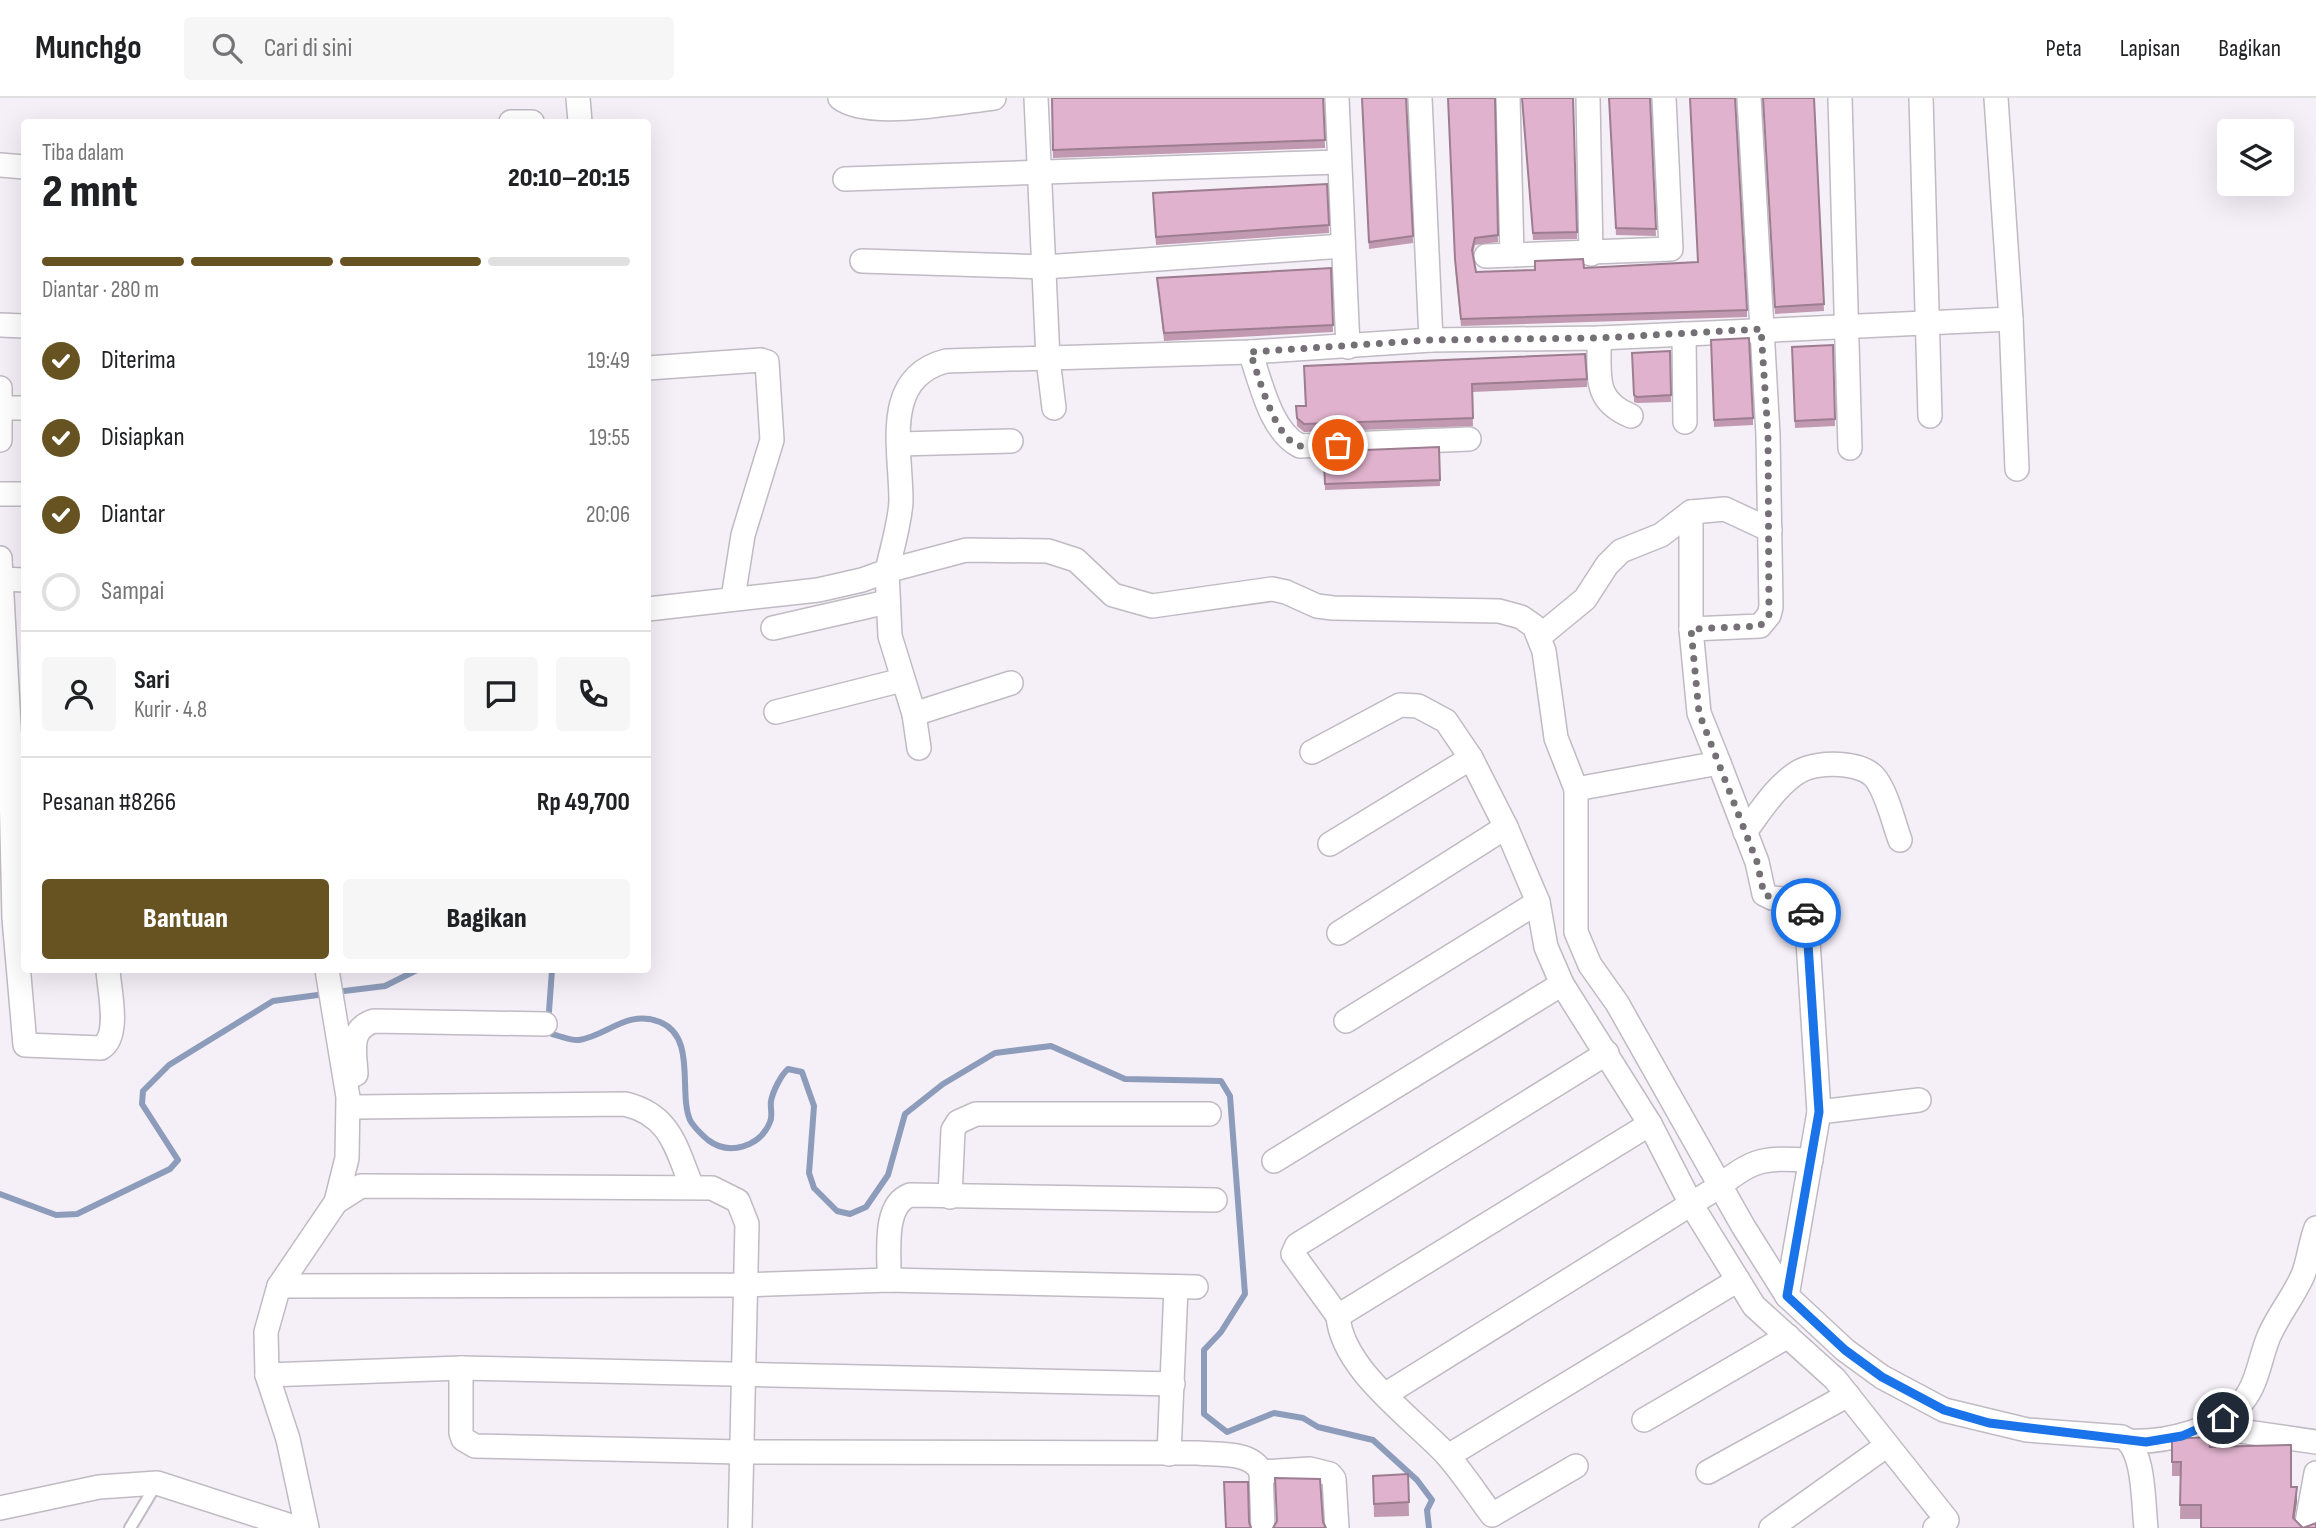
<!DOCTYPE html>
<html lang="id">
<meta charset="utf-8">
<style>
:root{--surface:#fff;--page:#f6f6f6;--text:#202124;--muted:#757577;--line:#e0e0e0;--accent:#665321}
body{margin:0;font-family:"Sofia Sans Condensed",sans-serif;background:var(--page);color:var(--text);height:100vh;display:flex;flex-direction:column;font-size:26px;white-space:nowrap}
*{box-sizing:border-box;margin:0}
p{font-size:23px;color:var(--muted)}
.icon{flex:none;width:38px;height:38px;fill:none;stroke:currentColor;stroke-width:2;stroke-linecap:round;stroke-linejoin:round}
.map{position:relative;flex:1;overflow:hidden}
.side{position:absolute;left:21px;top:21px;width:630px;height:854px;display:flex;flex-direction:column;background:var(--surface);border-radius:7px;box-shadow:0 7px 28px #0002}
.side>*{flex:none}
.tools{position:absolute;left:2217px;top:21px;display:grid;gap:14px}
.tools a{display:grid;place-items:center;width:77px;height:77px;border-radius:7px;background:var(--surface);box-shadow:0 7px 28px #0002;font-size:35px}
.pin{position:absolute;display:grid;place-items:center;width:60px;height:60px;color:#fff;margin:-30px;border:4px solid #fff;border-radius:50%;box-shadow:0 2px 7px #0007}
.courier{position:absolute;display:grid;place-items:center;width:70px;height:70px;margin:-35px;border:5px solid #1a73e8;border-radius:50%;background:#fff;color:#222;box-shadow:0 2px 9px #0007}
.summary em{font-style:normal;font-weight:800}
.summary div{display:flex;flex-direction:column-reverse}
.summary{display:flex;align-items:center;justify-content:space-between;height:119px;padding:0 21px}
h1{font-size:46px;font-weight:800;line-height:52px}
.bar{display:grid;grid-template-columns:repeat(4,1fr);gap:10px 7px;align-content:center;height:84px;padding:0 21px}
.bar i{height:9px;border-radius:5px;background:var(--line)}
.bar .selected{background:var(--accent)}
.bar p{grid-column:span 4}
.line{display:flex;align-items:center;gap:18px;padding:0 21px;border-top:2px solid var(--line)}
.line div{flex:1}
.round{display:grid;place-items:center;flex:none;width:74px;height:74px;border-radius:7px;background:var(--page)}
ol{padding:0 21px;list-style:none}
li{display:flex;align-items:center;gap:21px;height:77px}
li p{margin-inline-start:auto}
li .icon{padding:7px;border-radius:50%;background:var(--accent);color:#fff;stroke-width:4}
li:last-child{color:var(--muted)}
li i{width:38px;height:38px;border:4px solid var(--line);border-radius:50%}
.button{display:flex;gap:14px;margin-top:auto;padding:14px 21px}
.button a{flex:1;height:80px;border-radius:7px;background:var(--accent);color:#fff;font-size:28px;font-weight:800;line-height:80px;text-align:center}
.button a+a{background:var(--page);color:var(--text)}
header{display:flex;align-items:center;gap:42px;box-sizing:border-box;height:98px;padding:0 35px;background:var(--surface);border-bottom:2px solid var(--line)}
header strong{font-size:33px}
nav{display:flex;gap:38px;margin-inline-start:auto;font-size:24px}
.search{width:490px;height:63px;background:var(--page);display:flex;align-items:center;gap:18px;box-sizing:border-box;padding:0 24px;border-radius:7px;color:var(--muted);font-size:26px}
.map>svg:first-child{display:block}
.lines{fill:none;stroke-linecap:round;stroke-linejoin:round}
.stream{stroke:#8d9cba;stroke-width:6}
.lane-casing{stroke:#c0bac3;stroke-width:14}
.street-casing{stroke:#c0bac3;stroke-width:26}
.lane{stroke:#fff;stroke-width:10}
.street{stroke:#fff;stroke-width:23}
.wall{fill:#c199b0}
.shaded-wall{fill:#9d7d90}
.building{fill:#e0b2cd;stroke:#9d7d90;stroke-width:2}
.done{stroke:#747075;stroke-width:7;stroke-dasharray:0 12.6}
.route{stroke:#1a73e8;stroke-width:9}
</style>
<header>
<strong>Munchgo</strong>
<div class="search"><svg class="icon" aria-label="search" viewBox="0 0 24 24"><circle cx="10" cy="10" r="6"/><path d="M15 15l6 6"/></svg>Cari di sini</div>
<nav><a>Peta</a><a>Lapisan</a><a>Bagikan</a></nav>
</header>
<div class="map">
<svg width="2316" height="1430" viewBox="0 0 2316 1430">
<rect width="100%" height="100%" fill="#f5eff8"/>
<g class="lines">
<g class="stream">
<path d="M552,872L548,927L552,936C560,938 571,943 579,942C607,938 627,911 660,924C697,939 678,994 690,1022C693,1028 703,1038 708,1042C729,1058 760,1049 770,1024C773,1018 770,1010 771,1003C773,993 781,977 788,971L802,974L814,1008L809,1075L814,1090L837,1113L850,1116L866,1109L888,1077L905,1016L943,986L995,955L1051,948L1125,981L1221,983L1230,998L1245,1196L1221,1234L1204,1252V1316L1227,1334L1274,1315L1303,1320L1318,1329L1373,1342L1417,1382L1432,1402L1427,1412L1429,1430"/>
<polyline points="336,894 385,888 417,872"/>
<polyline points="0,1096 56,1117 77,1116 170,1071 178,1062 142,1006 143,993 169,967 273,903 325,896"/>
</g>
<g class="lane-casing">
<polyline id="lane" points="130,1430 157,1385"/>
</g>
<g class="street-casing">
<g id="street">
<polyline points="578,0 580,24"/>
<path d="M840,0C868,22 958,4 994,0"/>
<polyline points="1036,0 1048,261 1054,310"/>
<polyline points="1337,0 1348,249"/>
<polyline points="1420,0 1431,242"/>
<polyline points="1508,0 1512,157"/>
<polyline points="1588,0 1591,156"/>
<polyline points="1840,0 1850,350"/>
<polyline points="1921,0 1930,318"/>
<polyline points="1996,0 2011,221 2017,371"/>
<polyline points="511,24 532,24"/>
<polyline points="0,67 24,69"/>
<polyline points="845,81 1338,64"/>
<polyline points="1486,158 1671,151 1664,0"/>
<polyline points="862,163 1045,169 1343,148"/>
<polyline points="0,227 24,228"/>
<polyline points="1684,236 1685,324"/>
<path d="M1599,240C1600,277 1592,302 1631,318"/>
<path d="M1250,254C1261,284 1270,333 1300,348L1469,341"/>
<polyline points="648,270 761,262 767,264 772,342 743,437 733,500"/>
<polyline points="0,290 0,342"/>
<polyline points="0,310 24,310"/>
<polyline points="899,346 1011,343"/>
<polyline points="0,396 24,396"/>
<path d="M0,460L10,646L14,820L25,947L101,950C121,938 109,892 108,872"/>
<polyline points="1,481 24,482"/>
<path d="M648,511L818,492L862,482L887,473C892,450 900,425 901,403C901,351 881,280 946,263L1250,254L1431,242L1599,240L2011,221"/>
<polyline points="773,530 887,504"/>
<polyline points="1691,531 1760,528 1769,517 1771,509 1768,337 1749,0"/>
<polyline points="1540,538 1585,501 1607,467 1621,453 1661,437 1691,414 1725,411 1770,432"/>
<path d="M1011,585L914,616L890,538L887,473L966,452L1048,453L1076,462L1113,497L1152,508L1272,491L1286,494L1317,508L1333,510L1499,513L1521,519L1534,528L1544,553L1556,640L1576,691V834L1590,867L1617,905L1743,1128L1787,1198L1845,1252L1882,1279L1944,1312L2027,1332L2122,1339C2145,1350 2143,1406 2146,1430"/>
<polyline points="776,614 902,582"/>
<polyline points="914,616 919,650"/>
<polyline points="1312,654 1400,607 1418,608 1446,623 1471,660 1506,729 1538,804 1546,849 1562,886 1650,1026 1691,1106 1754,1208 1835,1281 1947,1422 1935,1430"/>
<polyline points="1719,665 1757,764 1764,796 1772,800 1800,802 1806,812 1819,1014 1787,1198"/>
<polyline points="1576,691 1719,665 1699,615 1691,531 1691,414"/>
<path d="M1745,734C1760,714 1777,686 1800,673C1818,663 1863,663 1876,681C1888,698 1893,723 1900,742"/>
<polyline points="1330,746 1471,660"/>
<polyline points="1339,835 1506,729"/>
<polyline points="1346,923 1538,804"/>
<polyline points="1607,955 1297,1147 1293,1156 1338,1218 1650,1026"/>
<path d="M356,976C355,954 348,931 374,923L545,926"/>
<path d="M358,1009L625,1006C671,1017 676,1050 692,1089"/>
<polyline points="1819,1014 1919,1002"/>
<polyline points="1274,1063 1562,886"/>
<polyline points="950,1099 953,1032 958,1024 976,1016 1209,1016"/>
<polyline points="336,1104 361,1088 712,1090 738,1103 747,1126 740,1430"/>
<path d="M889,1182C890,1157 882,1107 910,1097L1215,1102"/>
<polyline points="279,1188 743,1187 889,1182 1196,1189"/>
<path d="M1338,1218C1342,1271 1411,1319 1446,1356C1463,1375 1477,1397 1492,1417L1576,1368"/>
<path d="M461,1270V1335L463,1341L475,1348L740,1354L1198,1355C1218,1357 1252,1353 1261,1374L1310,1371L1330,1376L1334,1381L1337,1430"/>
<polyline points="267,1277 461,1270 1173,1286"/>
<path d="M1386,1296L1720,1088C1754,1059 1767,1060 1811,1062"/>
<polyline points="1644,1322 1788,1238"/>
<polyline points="2205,1328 2316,1344"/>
<path d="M2129,1343C2164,1345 2220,1332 2243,1303C2258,1285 2260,1259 2269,1238C2278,1217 2294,1198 2303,1177C2309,1162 2310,1145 2316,1130"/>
<polyline points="1169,1356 1176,1189"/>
<polyline points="1448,1358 1738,1182"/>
<polyline points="1261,1374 1263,1430"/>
<polyline points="1708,1374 1848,1297"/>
<polyline points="0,1410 99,1389 157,1385 297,1430"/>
<polyline points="307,1430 288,1341 267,1277 266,1234 279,1188 336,1104 347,1060 348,999 327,872"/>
<polyline points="1771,1430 1886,1348"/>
<polyline points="2306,1430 2316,1375"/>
</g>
</g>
<use href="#lane" class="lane"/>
<use href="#street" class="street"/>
</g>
<g class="wall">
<polygon points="1052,0 1323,0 1325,50 1053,60"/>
<polygon points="1362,0 1406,0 1413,145 1369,151"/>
<polygon points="1448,0 1495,0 1498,144 1475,147 1473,156 1476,174 1584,170 1747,212 1747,219 1461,228 1455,168"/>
<polygon points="1522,0 1577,134 1577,141 1533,142"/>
<polygon points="1609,0 1650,0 1656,138 1616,137"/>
<polygon points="1763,0 1814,0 1824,213 1775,216"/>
<polygon points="1327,86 1329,135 1156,147 1153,103"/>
<polygon points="1331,170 1333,234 1164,243 1157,180"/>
<polygon points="1711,242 1753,320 1753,327 1714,329"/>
<polygon points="1833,247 1835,328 1795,330 1792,249"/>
<polygon points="1670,253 1671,304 1637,305 1634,304 1632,255"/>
<polygon points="1304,268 1587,281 1587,289 1472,294 1473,328 1304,334 1297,328 1296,308 1305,308"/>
<polygon points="1439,349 1440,388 1325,392 1324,363 1341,362"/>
<polygon points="2209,1339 2210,1349 2291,1347 2291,1389 2297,1389 2297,1403 2294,1422 2303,1430 2316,1425 2316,1430 2201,1430 2201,1421 2180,1421 2181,1378 2172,1378 2172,1341"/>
<polygon points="1408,1376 1409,1418 1374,1419 1373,1378"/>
</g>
<polygon class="shaded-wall" points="2297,1389 2297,1403 2293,1430 2293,1420"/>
<g class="building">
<polygon points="1052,0 1323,0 1325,42 1053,52"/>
<polygon points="1362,0 1406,0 1413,138 1369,144"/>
<polygon points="1448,0 1495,0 1498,137 1475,140 1472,152 1476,174 1535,172 1535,163 1583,161 1584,170 1698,164 1690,0 1735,0 1747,212 1461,221 1455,161"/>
<polygon points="1522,0 1573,0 1577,134 1533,135"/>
<polygon points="1609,0 1650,0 1656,131 1616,130"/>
<polygon points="1763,0 1814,0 1824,206 1775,209"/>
<polygon points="1327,86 1329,127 1156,139 1153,95"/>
<polygon points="1331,170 1333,227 1164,235 1157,180"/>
<polygon points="1749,240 1753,320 1714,322 1711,242"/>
<polygon points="1833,247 1835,321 1795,323 1792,249"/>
<polygon points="1670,253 1671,297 1637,299 1634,297 1632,255"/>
<polygon points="1585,256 1587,281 1472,286 1473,320 1304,326 1297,320 1296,308 1306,308 1304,268"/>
<polygon points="1439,349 1440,382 1325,386 1324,363 1342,362 1341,353"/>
<polygon points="2209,1339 2210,1349 2291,1347 2291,1389 2297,1389 2293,1420 2303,1430 2316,1425 2316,1430 2201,1430 2201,1407 2180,1407 2181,1364 2172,1364 2172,1341"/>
<polygon points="1408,1376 1409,1404 1374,1406 1373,1378"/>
<polygon points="1275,1380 1320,1381 1323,1424 1326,1430 1273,1430 1277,1423"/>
<polygon points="1224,1384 1248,1384 1249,1424 1251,1430 1226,1430"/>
</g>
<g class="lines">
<path class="done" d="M1338,347C1326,348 1311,351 1300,348C1274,341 1259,278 1250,254L1430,242L1599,240L1761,231L1768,337L1769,517L1760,528L1691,531L1699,615L1757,764L1764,796L1772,800L1800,802L1806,815"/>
<polyline class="route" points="1806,815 1819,1014 1787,1198 1845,1252 1882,1279 1944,1312 1989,1325 2146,1344 2182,1338 2223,1320"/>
</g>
</svg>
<div class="tools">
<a><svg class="icon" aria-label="layers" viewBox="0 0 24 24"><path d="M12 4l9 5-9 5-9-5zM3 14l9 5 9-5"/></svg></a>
</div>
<div class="pin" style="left:1338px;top:347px;background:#ea580c"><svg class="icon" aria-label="bag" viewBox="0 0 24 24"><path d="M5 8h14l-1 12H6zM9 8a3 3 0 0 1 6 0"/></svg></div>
<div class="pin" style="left:2223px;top:1320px;background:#1f2937"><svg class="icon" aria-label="home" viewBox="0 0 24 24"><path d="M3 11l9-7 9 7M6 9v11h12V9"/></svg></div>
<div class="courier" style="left:1806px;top:815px"><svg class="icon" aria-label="car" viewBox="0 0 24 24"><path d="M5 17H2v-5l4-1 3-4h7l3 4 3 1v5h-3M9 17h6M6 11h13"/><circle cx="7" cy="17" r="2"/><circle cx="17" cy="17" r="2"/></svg></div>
<section class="side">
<div class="summary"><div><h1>2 mnt</h1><p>Tiba dalam</p></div><em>20:10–20:15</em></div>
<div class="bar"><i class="selected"></i><i class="selected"></i><i class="selected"></i><i></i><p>Diantar · 280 m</p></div>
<ol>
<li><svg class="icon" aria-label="check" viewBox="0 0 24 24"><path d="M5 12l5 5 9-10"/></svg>Diterima<p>19:49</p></li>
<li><svg class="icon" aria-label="check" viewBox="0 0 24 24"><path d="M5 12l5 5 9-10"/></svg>Disiapkan<p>19:55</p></li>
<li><svg class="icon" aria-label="check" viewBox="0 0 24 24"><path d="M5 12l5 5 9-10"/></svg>Diantar<p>20:06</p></li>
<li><i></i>Sampai</li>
</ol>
<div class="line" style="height:126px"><a class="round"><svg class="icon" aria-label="person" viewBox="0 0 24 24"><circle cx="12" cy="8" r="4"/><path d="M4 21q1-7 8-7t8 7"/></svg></a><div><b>Sari</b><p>Kurir · 4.8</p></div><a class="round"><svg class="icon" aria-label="chat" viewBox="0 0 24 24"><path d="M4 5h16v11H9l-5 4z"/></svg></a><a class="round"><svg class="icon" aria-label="phone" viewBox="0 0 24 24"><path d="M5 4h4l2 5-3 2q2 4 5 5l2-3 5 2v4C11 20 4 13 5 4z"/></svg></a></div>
<div class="line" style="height:91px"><div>Pesanan #8266</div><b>Rp 49,700</b></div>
<div class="button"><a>Bantuan</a><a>Bagikan</a></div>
</section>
</div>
